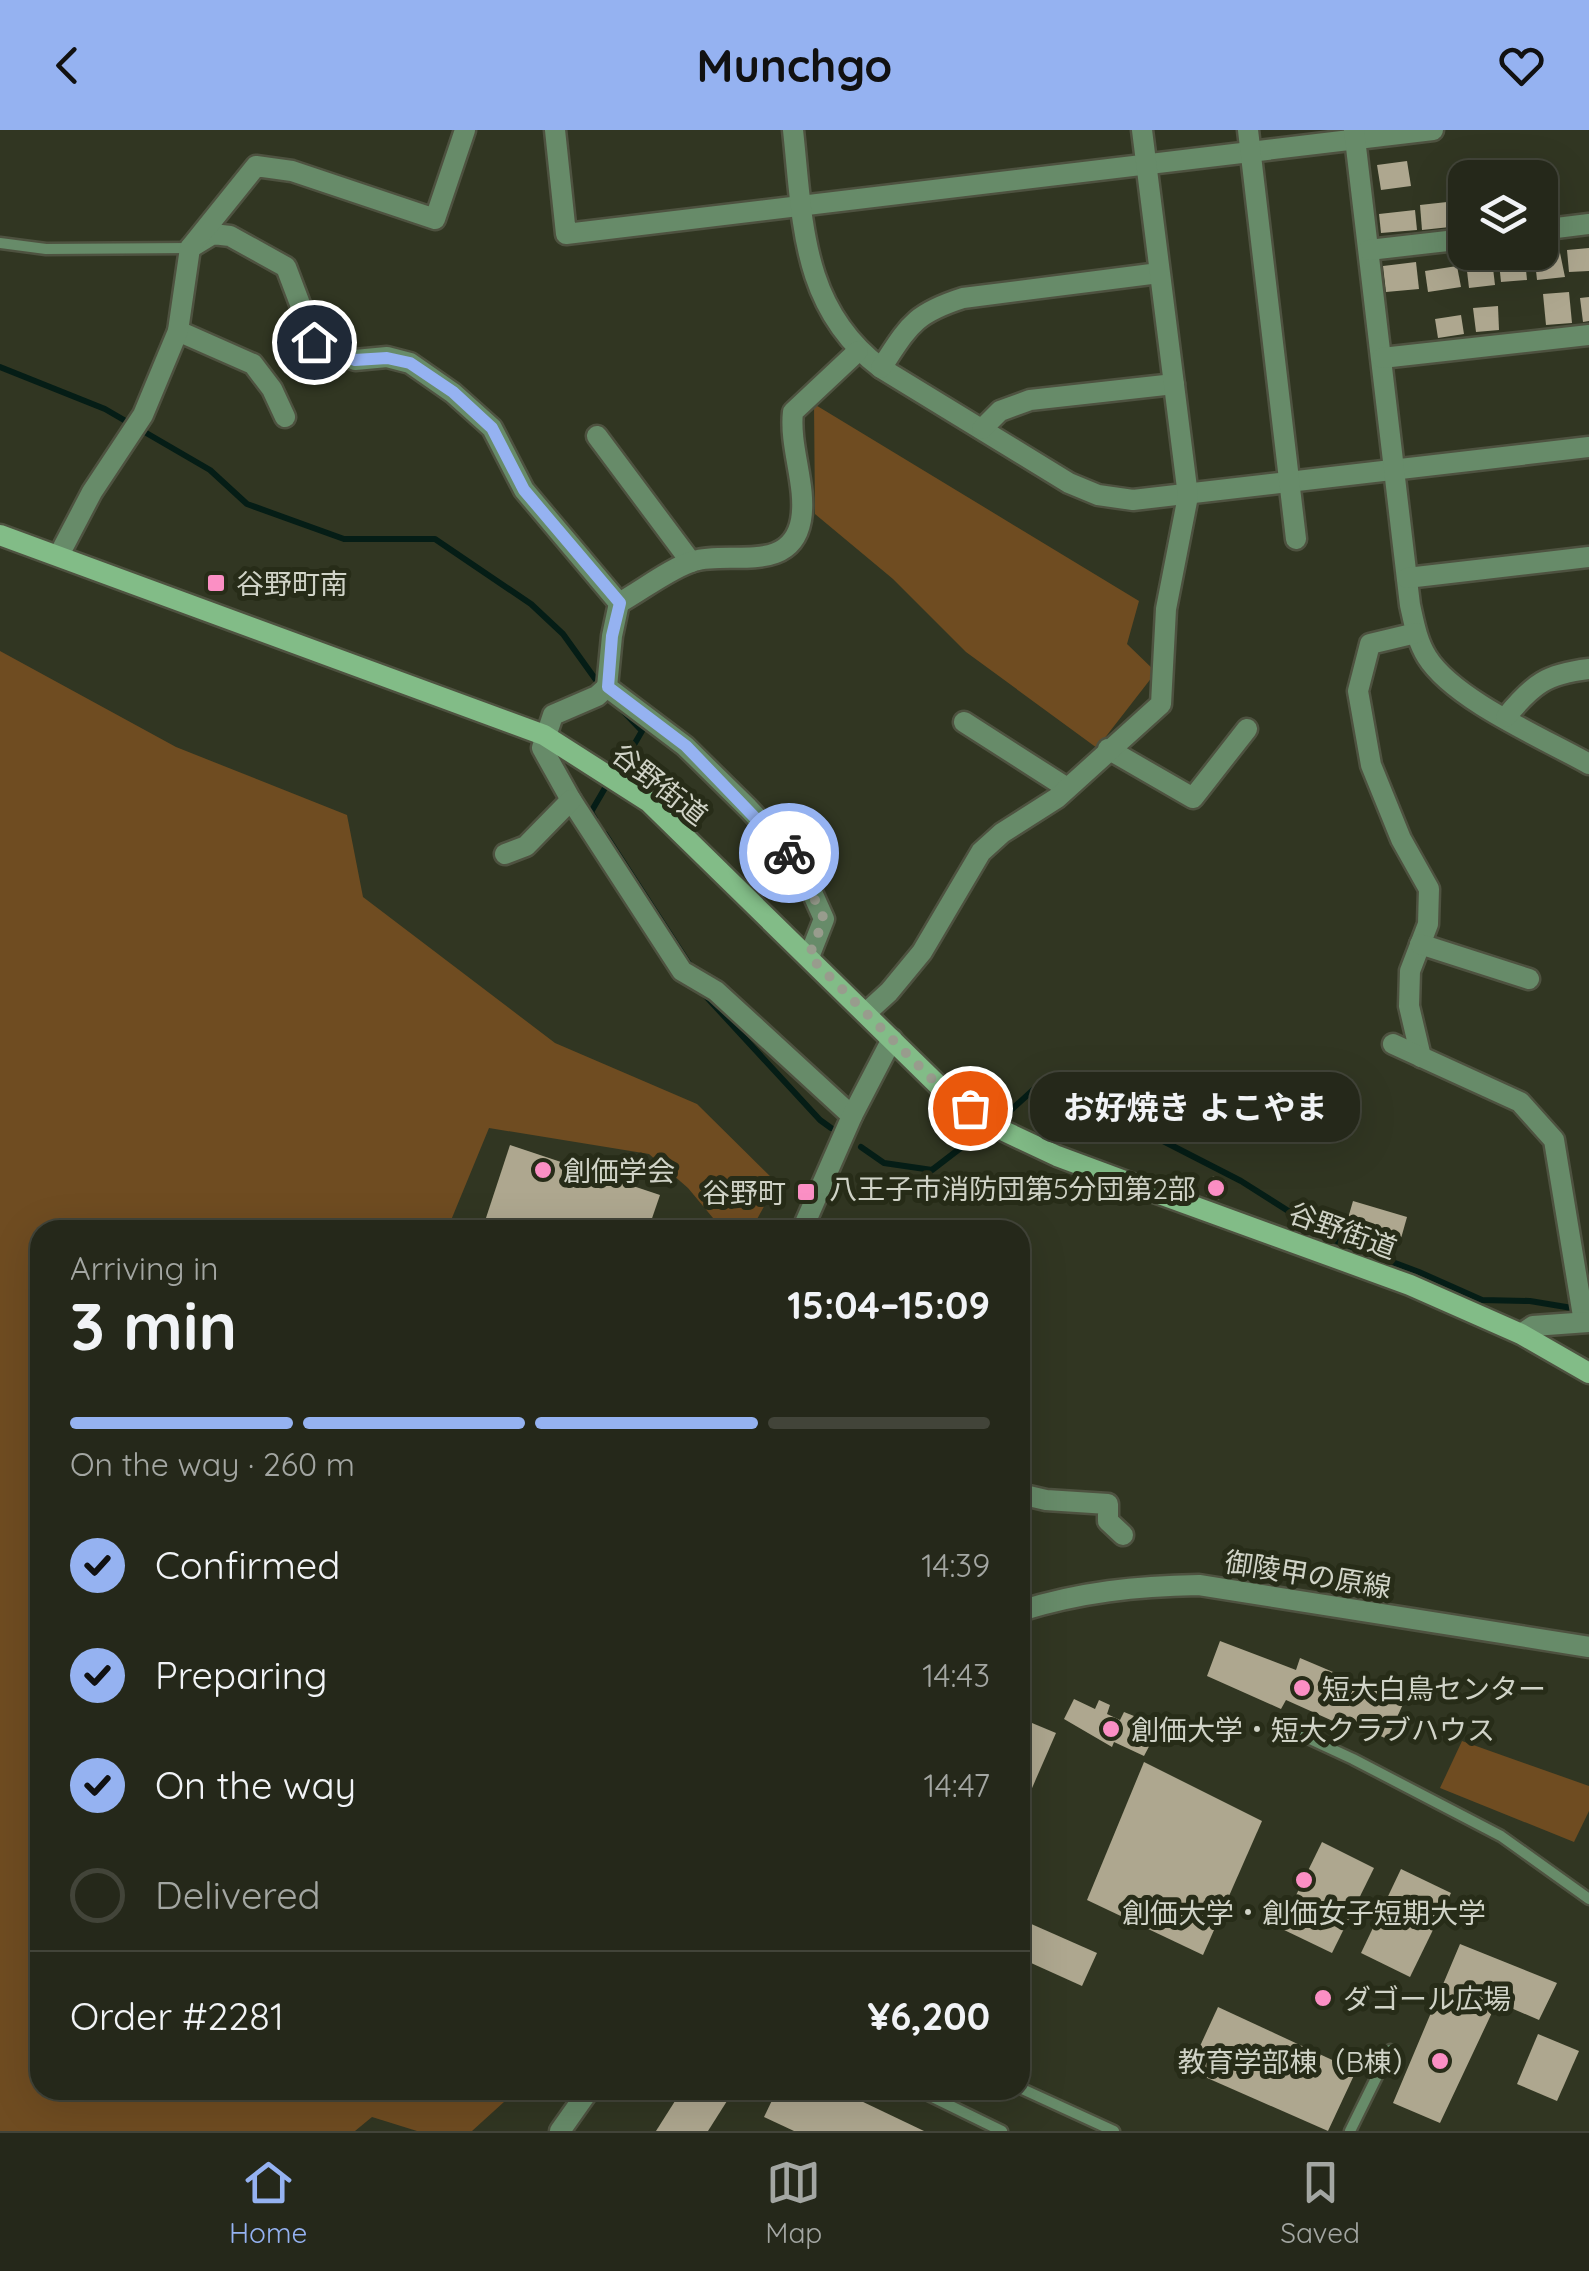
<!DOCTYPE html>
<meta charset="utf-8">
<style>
:root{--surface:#25281a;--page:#2d3023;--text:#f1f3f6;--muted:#a3a6a2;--line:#424439;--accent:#95b2f1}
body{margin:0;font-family:Quicksand,"Noto Sans JP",sans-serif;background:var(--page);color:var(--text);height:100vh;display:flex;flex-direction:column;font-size:38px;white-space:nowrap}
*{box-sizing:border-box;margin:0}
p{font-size:32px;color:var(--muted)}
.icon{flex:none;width:55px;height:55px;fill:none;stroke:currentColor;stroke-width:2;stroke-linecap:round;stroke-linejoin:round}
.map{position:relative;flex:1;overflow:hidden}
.drawer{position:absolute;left:30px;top:1090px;width:1000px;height:880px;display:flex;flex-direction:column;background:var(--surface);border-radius:30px;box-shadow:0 10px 40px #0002,0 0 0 2px var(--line)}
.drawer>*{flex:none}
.tools{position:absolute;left:1448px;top:30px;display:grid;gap:20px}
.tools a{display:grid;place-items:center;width:110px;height:110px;border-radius:20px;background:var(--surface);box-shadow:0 10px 40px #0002,0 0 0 2px var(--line);font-size:50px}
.pin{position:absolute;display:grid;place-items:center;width:85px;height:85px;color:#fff;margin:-42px;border:5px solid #fff;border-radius:50%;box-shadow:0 2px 10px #0007}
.courier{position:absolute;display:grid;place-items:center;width:100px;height:100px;margin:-50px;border:8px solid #95b2f1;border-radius:50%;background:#fff;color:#222;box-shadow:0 2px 12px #0007}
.bubble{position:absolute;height:70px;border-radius:30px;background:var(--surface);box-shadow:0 10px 40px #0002,0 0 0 2px var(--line);font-size:32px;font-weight:700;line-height:70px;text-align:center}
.summary em{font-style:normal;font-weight:700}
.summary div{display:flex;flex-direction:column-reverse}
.summary{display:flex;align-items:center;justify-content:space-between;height:170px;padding:0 40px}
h1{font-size:65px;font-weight:700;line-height:75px}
.bar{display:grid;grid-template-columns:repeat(4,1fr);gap:15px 10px;align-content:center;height:120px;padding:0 40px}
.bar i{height:12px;border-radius:8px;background:var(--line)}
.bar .on{background:var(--accent)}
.bar p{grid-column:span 4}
.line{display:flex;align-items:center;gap:25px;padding:0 40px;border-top:2px solid var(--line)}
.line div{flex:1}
ol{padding:0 40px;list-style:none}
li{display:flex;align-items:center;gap:30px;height:110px}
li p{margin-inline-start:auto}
li .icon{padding:10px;border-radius:50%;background:var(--accent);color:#111;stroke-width:4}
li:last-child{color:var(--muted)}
li i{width:55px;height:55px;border:5px solid var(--line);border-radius:50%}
header{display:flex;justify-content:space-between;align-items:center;height:130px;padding:0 40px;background:var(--accent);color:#111;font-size:45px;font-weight:700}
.menu{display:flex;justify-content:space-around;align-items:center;height:140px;border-top:2px solid var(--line);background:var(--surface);font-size:28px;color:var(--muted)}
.menu a{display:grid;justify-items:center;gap:5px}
.menu .on{color:var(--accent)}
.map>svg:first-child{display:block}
.green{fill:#6f4c21}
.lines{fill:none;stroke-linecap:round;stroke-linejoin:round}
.stream{stroke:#051d16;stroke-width:6}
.building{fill:#aea78f}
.service-casing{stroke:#4e5240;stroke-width:15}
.minor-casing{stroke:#4e5240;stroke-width:25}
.tertiary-casing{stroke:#4e5240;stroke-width:25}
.secondary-casing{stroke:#4e5240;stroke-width:25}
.service{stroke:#678b69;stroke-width:10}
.minor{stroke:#678b69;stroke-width:20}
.tertiary{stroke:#678b69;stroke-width:20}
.secondary{stroke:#82bc87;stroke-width:20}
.done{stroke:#989c8d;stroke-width:10;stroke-dasharray:0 18}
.route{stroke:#95b2f1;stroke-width:12}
.poi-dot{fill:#fb8fc4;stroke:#272c18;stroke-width:4}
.labels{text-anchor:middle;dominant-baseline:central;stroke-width:10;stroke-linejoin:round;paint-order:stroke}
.poi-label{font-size:28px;fill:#d0d3c7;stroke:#272c18;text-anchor:start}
.street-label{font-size:28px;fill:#d0d3c7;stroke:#272c18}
</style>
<header><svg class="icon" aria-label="back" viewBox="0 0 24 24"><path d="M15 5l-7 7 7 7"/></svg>Munchgo<svg class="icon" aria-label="heart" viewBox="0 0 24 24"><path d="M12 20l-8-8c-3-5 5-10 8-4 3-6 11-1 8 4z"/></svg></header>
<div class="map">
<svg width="1589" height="2001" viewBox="0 0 1589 2001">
<rect width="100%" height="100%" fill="#313622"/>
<g class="green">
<polygon points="814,274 1139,471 1127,514 1156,542 1097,618 966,522 893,449 815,384"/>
<polygon points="0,521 176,617 347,685 363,767 555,913 697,974 777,1053 751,1100 723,1100 688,1058 649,1024 489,998 447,1100 40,1100 40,1960 517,1960 472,2001 417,2001 372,1987 355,2001 0,2001"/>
<polygon points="1462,1611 1589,1656 1589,1681 1574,1712 1440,1658"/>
</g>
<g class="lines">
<g class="stream">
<polyline points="0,237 105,279 210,340 247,374 344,409 435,409 531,474 563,504 596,550"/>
<polyline points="620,578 642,601 624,632"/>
<polyline points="595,689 591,682 605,658"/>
<polyline points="605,704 693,840"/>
<polyline points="701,861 820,990 831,998"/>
<polyline points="1011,980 1044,950 1241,1051 1334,1110 1419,1142 1482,1170 1530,1171 1578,1179"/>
<polyline points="861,1017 884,1033 932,1040 971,1010"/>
</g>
</g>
<g class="building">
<polygon points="1407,31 1411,56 1381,60 1377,35"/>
<polygon points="1555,60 1559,87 1540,89 1540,62"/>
<polygon points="1465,67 1465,92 1456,92 1455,68"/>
<polygon points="1447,72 1450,97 1422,100 1420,75"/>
<polygon points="1415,80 1417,100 1381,103 1379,84"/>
<polygon points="1559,118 1565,147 1537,150 1535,131 1545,130 1545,119"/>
<polygon points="1589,118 1589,141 1569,142 1567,120"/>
<polygon points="1525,130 1527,150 1501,152 1499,133"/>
<polygon points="1416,132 1419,159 1386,162 1383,136"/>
<polygon points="1457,136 1461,157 1428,162 1425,141"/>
<polygon points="1493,138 1495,155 1469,158 1467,141"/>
<polygon points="1569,162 1572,193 1546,195 1543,164"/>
<polygon points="1589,167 1589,191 1583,192 1580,168"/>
<polygon points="1498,176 1499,200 1476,202 1473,178"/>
<polygon points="1461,185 1464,204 1438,208 1435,189"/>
<polygon points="510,1015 660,1065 648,1100 482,1100"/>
<polygon points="1213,1046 1226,1051 1219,1070 1206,1065"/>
<polygon points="1353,1071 1407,1087 1400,1112 1346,1095"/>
<polygon points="1220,1511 1296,1540 1300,1528 1404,1572 1387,1609 1348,1591 1344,1596 1286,1570 1281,1579 1207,1546"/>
<polygon points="1074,1569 1095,1579 1099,1570 1110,1575 1107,1584 1120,1590 1124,1582 1134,1586 1131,1595 1154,1607 1144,1626 1114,1612 1112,1617 1064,1589"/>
<polygon points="1020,1588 1056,1603 1029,1665 1020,1661"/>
<polygon points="1144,1632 1262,1691 1203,1825 1087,1770"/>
<polygon points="1322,1712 1374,1738 1332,1823 1280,1798"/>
<polygon points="1401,1739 1451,1763 1410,1847 1361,1823"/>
<polygon points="1020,1789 1097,1823 1082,1856 1020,1828"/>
<polygon points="1460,1814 1557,1853 1539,1890 1497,1872 1440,1993 1393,1973"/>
<polygon points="1218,1877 1356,1941 1328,2001 1189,1940"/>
<polygon points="1538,1904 1579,1921 1557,1971 1517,1954"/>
<polygon points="682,1960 734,1960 708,2001 656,2001"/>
<polygon points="777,1960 838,1960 924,2001 794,2001 764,1987"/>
</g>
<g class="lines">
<g class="service-casing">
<g id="service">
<polyline points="0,113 46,119 189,118"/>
<polyline points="1284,1597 1353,1629 1501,1706 1589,1769"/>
<polyline points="1020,1958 1114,2001"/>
<polyline points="918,1960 1002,2001"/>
<polyline points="1350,2001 1390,1920"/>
</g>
</g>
<g class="minor-casing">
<g id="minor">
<polyline points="555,0 566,104 1433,0"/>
<path d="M793,0C803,92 801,178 881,238L1069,353L1098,365L1133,370L1589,317"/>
<path d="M1354,0L1410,475C1414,493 1417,511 1427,527C1454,570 1543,608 1589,634"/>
<polyline points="1540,100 1589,94"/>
<polyline points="190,118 213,104 230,106 286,137 314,211 355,230 387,227 410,233 453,263 492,298 524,360 619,473 612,506 607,557 685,616 748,678 799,733 824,789 809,827"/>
<polyline points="1369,120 1465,109"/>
<polyline points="178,201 253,234 272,259 285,287"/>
<polyline points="1382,228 1589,205"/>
<path d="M881,238C909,196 913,184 963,168L1159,143"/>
<polyline points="982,299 1000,281 1030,270 1174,254"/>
<polyline points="597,306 691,432"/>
<polyline points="59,425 92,362 143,285 178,201 190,118 256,36 292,41 435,89 465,0"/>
<polyline points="1407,448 1589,427"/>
<path d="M619,473C641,461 672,437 694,431C729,420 791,445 801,390C807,356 789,317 793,282L858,221"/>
<polyline points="1416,503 1370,514 1358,561 1371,635 1401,709 1429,759 1428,794 1410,841 1409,876 1421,927"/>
<polyline points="607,557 597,566 553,585 542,618 571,670 682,841 716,861 852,986"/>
<path d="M1506,587C1533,554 1546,544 1589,539"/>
<polyline points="964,592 1067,658"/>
<polyline points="1108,619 1193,668 1247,599"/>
<polyline points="505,724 526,716 571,670"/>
<polyline points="1420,814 1529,849"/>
<polyline points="866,883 889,862 922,822 981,722 1002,703 1057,668 1161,574 1166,479 1188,366 1142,0"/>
<polyline points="1393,914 1520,972 1554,1010 1584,1192"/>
<polyline points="1521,1204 1533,1196 1589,1192"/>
<polyline points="1020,1364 1046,1370 1108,1374 1108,1391 1123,1405"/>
</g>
</g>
<g class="tertiary-casing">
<g id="tertiary">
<polyline points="1248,0 1296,409"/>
<polyline points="802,1100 852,986 892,909"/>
<path d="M1020,1481C1080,1462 1137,1456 1199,1455L1589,1517"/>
<polyline points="560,2001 589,1960"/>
</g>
</g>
<g class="secondary-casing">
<polyline id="secondary" points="0,405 544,605 649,672 939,956 1006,1002 1057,1026 1146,1059 1410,1155 1521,1204 1589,1243"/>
</g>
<use href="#service" class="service"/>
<use href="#minor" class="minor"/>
<use href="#tertiary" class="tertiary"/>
<use href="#secondary" class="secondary"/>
</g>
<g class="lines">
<polyline class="done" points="789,723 798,734 824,789 809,826 939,956 970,978"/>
<polyline class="route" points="314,212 355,230 387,228 410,233 453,262 492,298 524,360 620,473 612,506 608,557 686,616 789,723"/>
</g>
<g class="poi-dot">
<rect x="206" y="443" width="20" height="20" rx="5"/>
<circle cx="543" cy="1040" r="10"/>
<circle cx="1216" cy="1058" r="10"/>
<rect x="796" y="1052" width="20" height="20" rx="5"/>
<circle cx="1302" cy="1558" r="10"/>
<circle cx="1111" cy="1599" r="10"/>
<circle cx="1304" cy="1750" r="10"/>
<circle cx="1323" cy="1868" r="10"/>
<circle cx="1440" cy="1931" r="10"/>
</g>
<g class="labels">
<g class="poi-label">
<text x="236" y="453">谷野町南</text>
<text x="563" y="1040">創価学会</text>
<text x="1196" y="1058" text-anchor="end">八王子市消防団第5分団第2部</text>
<text x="786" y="1062" text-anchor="end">谷野町</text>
<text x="1322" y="1558">短大白鳥センター</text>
<text x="1131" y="1599">創価大学・短大クラブハウス</text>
<text x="1304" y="1782" text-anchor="middle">創価大学・創価女子短期大学</text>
<text x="1343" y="1868">ダゴール広場</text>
<text x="1420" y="1931" text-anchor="end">教育学部棟（B棟）</text>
</g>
<g class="street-label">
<text transform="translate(660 654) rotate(38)">谷野街道</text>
<text transform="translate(1343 1100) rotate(20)">谷野街道</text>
<text transform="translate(1308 1444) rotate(9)">御陵甲の原線</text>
</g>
</g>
</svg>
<div class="tools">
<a><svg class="icon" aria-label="layers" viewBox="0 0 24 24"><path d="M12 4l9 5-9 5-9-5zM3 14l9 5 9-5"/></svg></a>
</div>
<div class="pin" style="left:970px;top:978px;background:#ea580c"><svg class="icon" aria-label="bag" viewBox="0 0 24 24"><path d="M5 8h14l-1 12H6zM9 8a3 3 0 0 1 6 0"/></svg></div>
<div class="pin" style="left:314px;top:212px;background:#1f2937"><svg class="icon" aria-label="home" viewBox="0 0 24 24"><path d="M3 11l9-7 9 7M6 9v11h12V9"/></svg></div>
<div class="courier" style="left:789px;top:723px"><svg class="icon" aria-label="bike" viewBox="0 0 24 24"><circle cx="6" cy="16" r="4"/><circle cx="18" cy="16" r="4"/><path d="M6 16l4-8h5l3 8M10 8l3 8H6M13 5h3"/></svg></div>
<div class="bubble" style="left:1030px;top:942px;width:330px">お好焼き よこやま</div>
<section class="drawer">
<div class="summary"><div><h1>3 min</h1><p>Arriving in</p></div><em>15:04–15:09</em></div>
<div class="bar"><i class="on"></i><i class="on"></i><i class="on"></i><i></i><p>On the way · 260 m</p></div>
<ol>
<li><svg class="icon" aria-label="check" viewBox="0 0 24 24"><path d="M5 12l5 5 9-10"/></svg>Confirmed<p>14:39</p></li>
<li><svg class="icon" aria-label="check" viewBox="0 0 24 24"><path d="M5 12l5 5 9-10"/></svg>Preparing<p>14:43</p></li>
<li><svg class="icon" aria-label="check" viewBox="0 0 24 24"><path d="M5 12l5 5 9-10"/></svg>On the way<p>14:47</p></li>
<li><i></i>Delivered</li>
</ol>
<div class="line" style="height:130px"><div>Order #2281</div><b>¥6,200</b></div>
</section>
</div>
<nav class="menu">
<a class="on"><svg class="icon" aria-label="home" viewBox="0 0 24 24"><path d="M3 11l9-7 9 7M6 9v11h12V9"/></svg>Home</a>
<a><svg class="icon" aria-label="map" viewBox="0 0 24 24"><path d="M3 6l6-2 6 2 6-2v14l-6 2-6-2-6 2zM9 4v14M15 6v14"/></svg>Map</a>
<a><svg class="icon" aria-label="saved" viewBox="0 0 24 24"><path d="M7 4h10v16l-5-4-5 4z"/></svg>Saved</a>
</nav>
